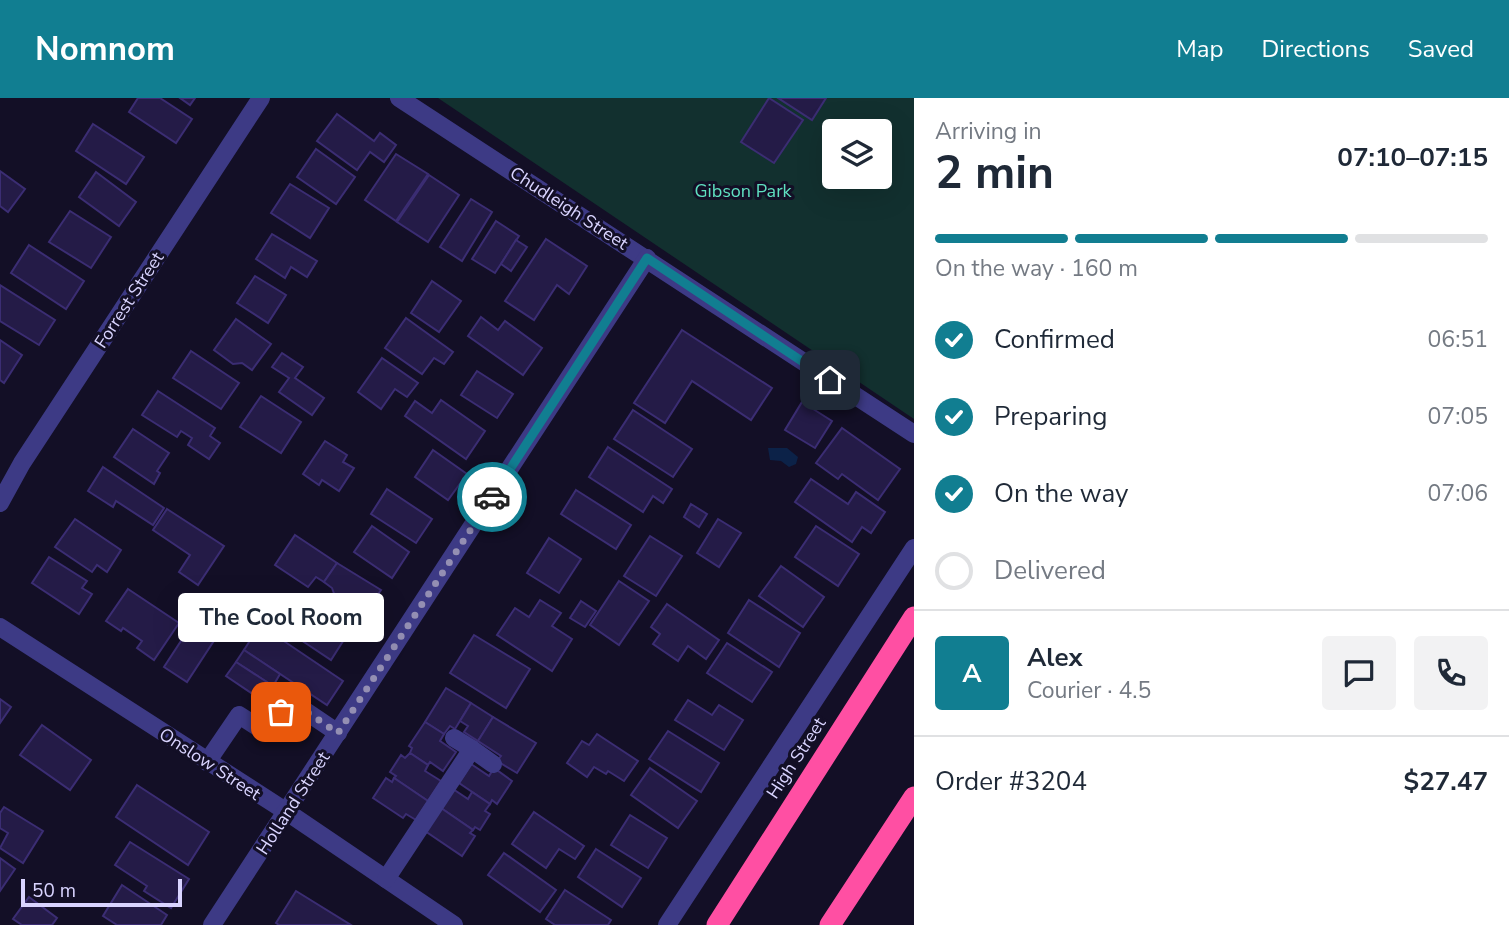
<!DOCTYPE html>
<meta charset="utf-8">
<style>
:root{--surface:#fff;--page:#f2f2f3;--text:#1f2937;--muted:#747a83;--line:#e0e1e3;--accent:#117e91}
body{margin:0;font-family:"Nunito Sans",sans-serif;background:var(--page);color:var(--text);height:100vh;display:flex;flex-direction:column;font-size:26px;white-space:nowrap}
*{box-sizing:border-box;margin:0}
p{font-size:23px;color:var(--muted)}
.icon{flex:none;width:38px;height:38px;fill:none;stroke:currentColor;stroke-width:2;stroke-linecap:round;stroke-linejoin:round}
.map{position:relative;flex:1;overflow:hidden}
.sheet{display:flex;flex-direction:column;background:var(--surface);width:595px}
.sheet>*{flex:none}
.tools{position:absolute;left:822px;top:21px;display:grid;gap:14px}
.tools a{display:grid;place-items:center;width:70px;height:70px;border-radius:7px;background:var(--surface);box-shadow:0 7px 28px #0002;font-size:35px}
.scale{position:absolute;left:21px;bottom:18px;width:161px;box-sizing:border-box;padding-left:7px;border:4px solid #d9d4ff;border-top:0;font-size:19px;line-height:24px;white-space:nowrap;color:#d9d4ff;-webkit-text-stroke:5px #130f26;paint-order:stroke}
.pin{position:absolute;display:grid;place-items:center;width:60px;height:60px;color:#fff;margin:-30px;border-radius:14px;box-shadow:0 4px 10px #0006}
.courier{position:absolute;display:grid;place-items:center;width:70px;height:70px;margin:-35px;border:5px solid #117e91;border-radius:50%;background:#fff;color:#222;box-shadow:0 2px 9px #0007}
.bubble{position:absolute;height:49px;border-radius:7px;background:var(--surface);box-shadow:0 7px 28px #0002;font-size:23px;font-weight:700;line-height:49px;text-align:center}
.overview em{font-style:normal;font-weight:700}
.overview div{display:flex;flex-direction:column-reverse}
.overview{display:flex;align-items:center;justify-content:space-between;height:119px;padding:0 21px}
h1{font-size:46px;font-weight:700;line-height:52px}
.bar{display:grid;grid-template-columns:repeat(4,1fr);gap:10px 7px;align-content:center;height:84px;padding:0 21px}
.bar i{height:9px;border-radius:5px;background:var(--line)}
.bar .selected{background:var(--accent)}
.bar p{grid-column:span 4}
.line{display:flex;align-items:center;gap:18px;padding:0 21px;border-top:2px solid var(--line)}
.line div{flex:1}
.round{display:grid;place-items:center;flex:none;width:74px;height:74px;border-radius:7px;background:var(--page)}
ol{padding:0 21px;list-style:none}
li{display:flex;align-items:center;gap:21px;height:77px}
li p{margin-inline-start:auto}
li .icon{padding:7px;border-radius:50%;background:var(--accent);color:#fff;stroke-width:4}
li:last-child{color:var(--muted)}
li i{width:38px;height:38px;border:4px solid var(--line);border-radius:50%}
header{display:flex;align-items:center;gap:42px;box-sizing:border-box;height:98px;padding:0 35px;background:var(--accent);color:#fff}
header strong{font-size:33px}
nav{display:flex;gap:38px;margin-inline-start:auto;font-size:24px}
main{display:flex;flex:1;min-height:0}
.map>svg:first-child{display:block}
.green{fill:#12302f;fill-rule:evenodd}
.water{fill:#0c2248}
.building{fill:#241b47;stroke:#3b2d73;stroke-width:2}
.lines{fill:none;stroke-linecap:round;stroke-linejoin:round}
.minor{stroke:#3d3a85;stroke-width:18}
.highway{stroke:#ff4fa3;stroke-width:21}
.done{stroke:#948fb3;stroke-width:7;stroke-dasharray:0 12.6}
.route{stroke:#117e91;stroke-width:9}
.labels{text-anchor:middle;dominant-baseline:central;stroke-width:6;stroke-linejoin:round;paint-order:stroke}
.park-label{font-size:18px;fill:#5fe0c0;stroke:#130f26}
.street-label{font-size:18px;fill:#d9d4ff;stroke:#130f26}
</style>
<header>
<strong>Nomnom</strong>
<nav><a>Map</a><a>Directions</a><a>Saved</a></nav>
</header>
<main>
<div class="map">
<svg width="914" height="827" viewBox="0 0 914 827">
<rect width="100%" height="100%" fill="#130f26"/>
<path class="green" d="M438,0H914V321ZM835,33H880V79H835Z"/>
<polygon class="water" points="768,350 787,350 798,359 796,366 789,369 781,363 770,362"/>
<g class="building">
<polygon points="138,0 160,0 192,21 176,45 129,14"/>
<polygon points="180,0 195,0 190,7"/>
<polygon points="769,0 803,22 774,65 741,44"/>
<polygon points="778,0 826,0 812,22"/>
<polygon points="337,16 374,43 380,35 396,47 384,64 370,54 357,72 317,43"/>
<polygon points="93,26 144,59 126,86 76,53"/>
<polygon points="316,51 355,79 336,106 297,79"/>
<polygon points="396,56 428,76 396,123 365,102"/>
<polygon points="0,73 25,91 8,114 0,108"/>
<polygon points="96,74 136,104 119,128 79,99"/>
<polygon points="429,77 459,97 428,144 397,124"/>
<polygon points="290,86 329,110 310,140 271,115"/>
<polygon points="471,101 492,114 462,163 440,149"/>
<polygon points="70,113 111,139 91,170 49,144"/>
<polygon points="496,123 519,138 495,175 472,161"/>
<polygon points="272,136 317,163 307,179 291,169 285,180 256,161"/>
<polygon points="546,141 587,168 569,196 557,187 534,222 505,203"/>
<polygon points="516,142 527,149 511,173 501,166"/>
<polygon points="29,147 84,183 66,211 11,175"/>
<polygon points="255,178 286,197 268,225 237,205"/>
<polygon points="432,183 461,203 439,234 411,215"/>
<polygon points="0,187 55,222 39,247 0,223"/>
<polygon points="481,219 498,232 505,223 542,250 523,277 468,238"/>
<polygon points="406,220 453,254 444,266 434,260 422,276 385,250"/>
<polygon points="236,221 271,246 252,272 242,265 233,266 214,252"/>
<polygon points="682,232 772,290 751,322 692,283 665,325 634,305"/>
<polygon points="0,242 22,257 4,285 0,282"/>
<polygon points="191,253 239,285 221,311 173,280"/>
<polygon points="282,255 303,269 295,280 324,300 312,317 279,294 289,280 272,269"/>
<polygon points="382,260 418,285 407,299 395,291 381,311 358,294"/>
<polygon points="477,273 513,296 497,320 461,297"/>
<polygon points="158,293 215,330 210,338 220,345 209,361 188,347 192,340 181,333 177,339 142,317"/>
<polygon points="261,298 301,324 281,355 240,329"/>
<polygon points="441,302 485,333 466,361 405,318 415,303 432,315"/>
<polygon points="802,304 832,323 815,350 785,332"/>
<polygon points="633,312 692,351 673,379 614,341"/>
<polygon points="842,330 900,371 878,402 842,376 838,381 816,365"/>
<polygon points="133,331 169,355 157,373 160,375 154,386 114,359"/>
<polygon points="325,343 347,357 343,364 354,370 339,393 322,382 319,387 303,376"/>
<polygon points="608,349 672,391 663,405 653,398 643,414 589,379"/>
<polygon points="433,352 467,376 448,402 415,379"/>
<polygon points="103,369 164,410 153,427 116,403 113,409 88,393"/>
<polygon points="811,381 848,406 856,394 885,414 871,435 862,429 852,444 795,404"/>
<polygon points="387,391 432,421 416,445 371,416"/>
<polygon points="576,392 631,427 616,451 561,416"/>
<polygon points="691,406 707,416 699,429 684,419"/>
<polygon points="167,411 224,448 198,487 179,474 190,457 153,432"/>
<polygon points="75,421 121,452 107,474 97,467 92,474 55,449"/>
<polygon points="718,421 741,435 719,469 697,455"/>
<polygon points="372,428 409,454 392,480 354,454"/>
<polygon points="816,428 859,456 838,488 795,459"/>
<polygon points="295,437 337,465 324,484 316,479 308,489 275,467"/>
<polygon points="650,438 682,458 656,498 624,478"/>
<polygon points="549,440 581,461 559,495 527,475"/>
<polygon points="49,459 87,483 82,490 92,496 79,516 32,485"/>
<polygon points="337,465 381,492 363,518 336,501 332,490 324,484"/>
<polygon points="781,468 824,499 803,529 759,498"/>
<polygon points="619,483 649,503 619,547 590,527"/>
<polygon points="128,491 179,525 154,562 137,550 142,543 123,530 121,533 106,523"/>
<polygon points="540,502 561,515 552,528 572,541 552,573 497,537 515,510 529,519"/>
<polygon points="749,502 800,535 779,569 728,535"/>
<polygon points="581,503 596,513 585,529 570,520"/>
<polygon points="313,504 352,529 331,562 292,536"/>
<polygon points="667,506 719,542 706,561 688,548 678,563 653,546 660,536 651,529"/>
<polygon points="196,520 219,535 187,584 164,569"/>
<polygon points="260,527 343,583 327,607 244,552"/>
<polygon points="474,537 530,571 506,610 450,575"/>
<polygon points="727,545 772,574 752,604 707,575"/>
<polygon points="244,552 280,576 273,588 236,564"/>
<polygon points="236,564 273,588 263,603 226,578"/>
<polygon points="446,590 471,605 455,631 450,628 444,636 425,624"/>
<polygon points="0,601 11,609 0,625"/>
<polygon points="688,602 712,617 719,607 743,622 724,652 675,622"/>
<polygon points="471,605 493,619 478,643 464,634 468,628 460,623"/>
<polygon points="493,619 536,645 517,675 497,663 501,658 478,643"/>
<polygon points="425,624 444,636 440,643 456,654 443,673 430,664 428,667 410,655 412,650 409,648"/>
<polygon points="42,627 91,662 70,692 20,657"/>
<polygon points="668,633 719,665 701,694 649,661"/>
<polygon points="597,636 638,663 624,683 608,673 606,676 594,669 587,679 567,665 582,643 589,647"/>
<polygon points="410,655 428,667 425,673 441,683 428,703 394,680 396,678 390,674 401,657 405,660"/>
<polygon points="471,666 489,678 494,670 512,683 497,706 492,702 490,706 459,685"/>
<polygon points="650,670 697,703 678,730 631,697"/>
<polygon points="386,680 392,684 394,680 428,703 416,722 406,716 403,720 373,700"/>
<polygon points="137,687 209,734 188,767 116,719"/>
<polygon points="453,691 468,701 472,694 490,706 485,713 490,716 480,732 475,729 473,732 441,710"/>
<polygon points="4,709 43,733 23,765 0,750 8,735 0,730 0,715"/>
<polygon points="441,710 473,732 470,735 475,738 462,758 425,733"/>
<polygon points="534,714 584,748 575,761 559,751 546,770 512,746"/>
<polygon points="630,717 667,740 648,770 611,747"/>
<polygon points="130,744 189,781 171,810 144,793 147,788 115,767"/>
<polygon points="596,751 641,780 622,809 578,779"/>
<polygon points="504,755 556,792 540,814 488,777"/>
<polygon points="0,760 15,771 0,793"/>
<polygon points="122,787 167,817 161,827 117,827 103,818"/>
<polygon points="565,792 611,822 608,827 555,827 546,821"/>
<polygon points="296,793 351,827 279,827 276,825"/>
<polygon points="29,799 57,820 52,827 22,827 13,821"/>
</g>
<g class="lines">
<g class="minor">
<polyline points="399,0 914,336"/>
<polyline points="0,405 22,365 261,0"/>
<polyline points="0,529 287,714 454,827"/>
<polyline points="472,651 493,666"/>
<polyline points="207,664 239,617 267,635 281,614 290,620 298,608 338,635"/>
<polyline points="386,781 472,651 454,640"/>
<polyline points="212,827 647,160"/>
<polyline points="667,827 914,450"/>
</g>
<g class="highway">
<polyline points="717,827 914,519"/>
<polyline points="830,827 914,699"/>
</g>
</g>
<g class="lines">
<polyline class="done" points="281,614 290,620 298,608 338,635 492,399"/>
<polyline class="route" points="492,399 647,160 830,282"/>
</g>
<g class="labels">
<g class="park-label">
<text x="743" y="93">Gibson Park</text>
</g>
<g class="street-label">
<text transform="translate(569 110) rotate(33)">Chudleigh Street</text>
<text transform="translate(129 202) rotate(-57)">Forrest Street</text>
<text transform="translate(796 660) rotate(-57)">High Street</text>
<text transform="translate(210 666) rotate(33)">Onslow Street</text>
<text transform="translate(293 705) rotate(-57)">Holland Street</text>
</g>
</g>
</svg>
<div class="tools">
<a><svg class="icon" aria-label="layers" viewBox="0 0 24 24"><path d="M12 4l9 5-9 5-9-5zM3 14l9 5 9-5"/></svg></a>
</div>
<div class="scale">50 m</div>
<div class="pin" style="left:281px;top:614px;background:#ea580c"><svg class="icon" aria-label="bag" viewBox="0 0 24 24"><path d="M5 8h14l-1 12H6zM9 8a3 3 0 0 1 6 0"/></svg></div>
<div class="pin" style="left:830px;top:282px;background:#1f2937"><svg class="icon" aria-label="home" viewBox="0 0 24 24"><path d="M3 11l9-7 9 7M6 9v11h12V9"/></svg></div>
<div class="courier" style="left:492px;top:399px"><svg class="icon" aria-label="car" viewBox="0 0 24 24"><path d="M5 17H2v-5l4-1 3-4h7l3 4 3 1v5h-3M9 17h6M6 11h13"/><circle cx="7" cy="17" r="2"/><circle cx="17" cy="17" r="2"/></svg></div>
<div class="bubble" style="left:178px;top:495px;width:206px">The Cool Room</div>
</div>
<section class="sheet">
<div class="overview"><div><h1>2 min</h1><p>Arriving in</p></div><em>07:10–07:15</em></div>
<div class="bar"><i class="selected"></i><i class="selected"></i><i class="selected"></i><i></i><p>On the way · 160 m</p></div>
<ol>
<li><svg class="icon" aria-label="check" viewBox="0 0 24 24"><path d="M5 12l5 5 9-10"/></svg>Confirmed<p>06:51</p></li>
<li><svg class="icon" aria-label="check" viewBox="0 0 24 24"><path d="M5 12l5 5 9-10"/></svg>Preparing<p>07:05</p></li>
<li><svg class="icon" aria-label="check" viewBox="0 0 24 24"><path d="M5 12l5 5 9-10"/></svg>On the way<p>07:06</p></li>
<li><i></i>Delivered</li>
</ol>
<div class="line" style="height:126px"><b class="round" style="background:var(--accent);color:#fff">A</b><div><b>Alex</b><p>Courier · 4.5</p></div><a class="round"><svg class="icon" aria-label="chat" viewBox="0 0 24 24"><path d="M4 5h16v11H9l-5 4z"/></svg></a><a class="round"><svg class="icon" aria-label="phone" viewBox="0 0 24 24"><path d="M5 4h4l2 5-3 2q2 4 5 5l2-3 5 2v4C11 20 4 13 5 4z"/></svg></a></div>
<div class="line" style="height:91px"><div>Order #3204</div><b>$27.47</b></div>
</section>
</main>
